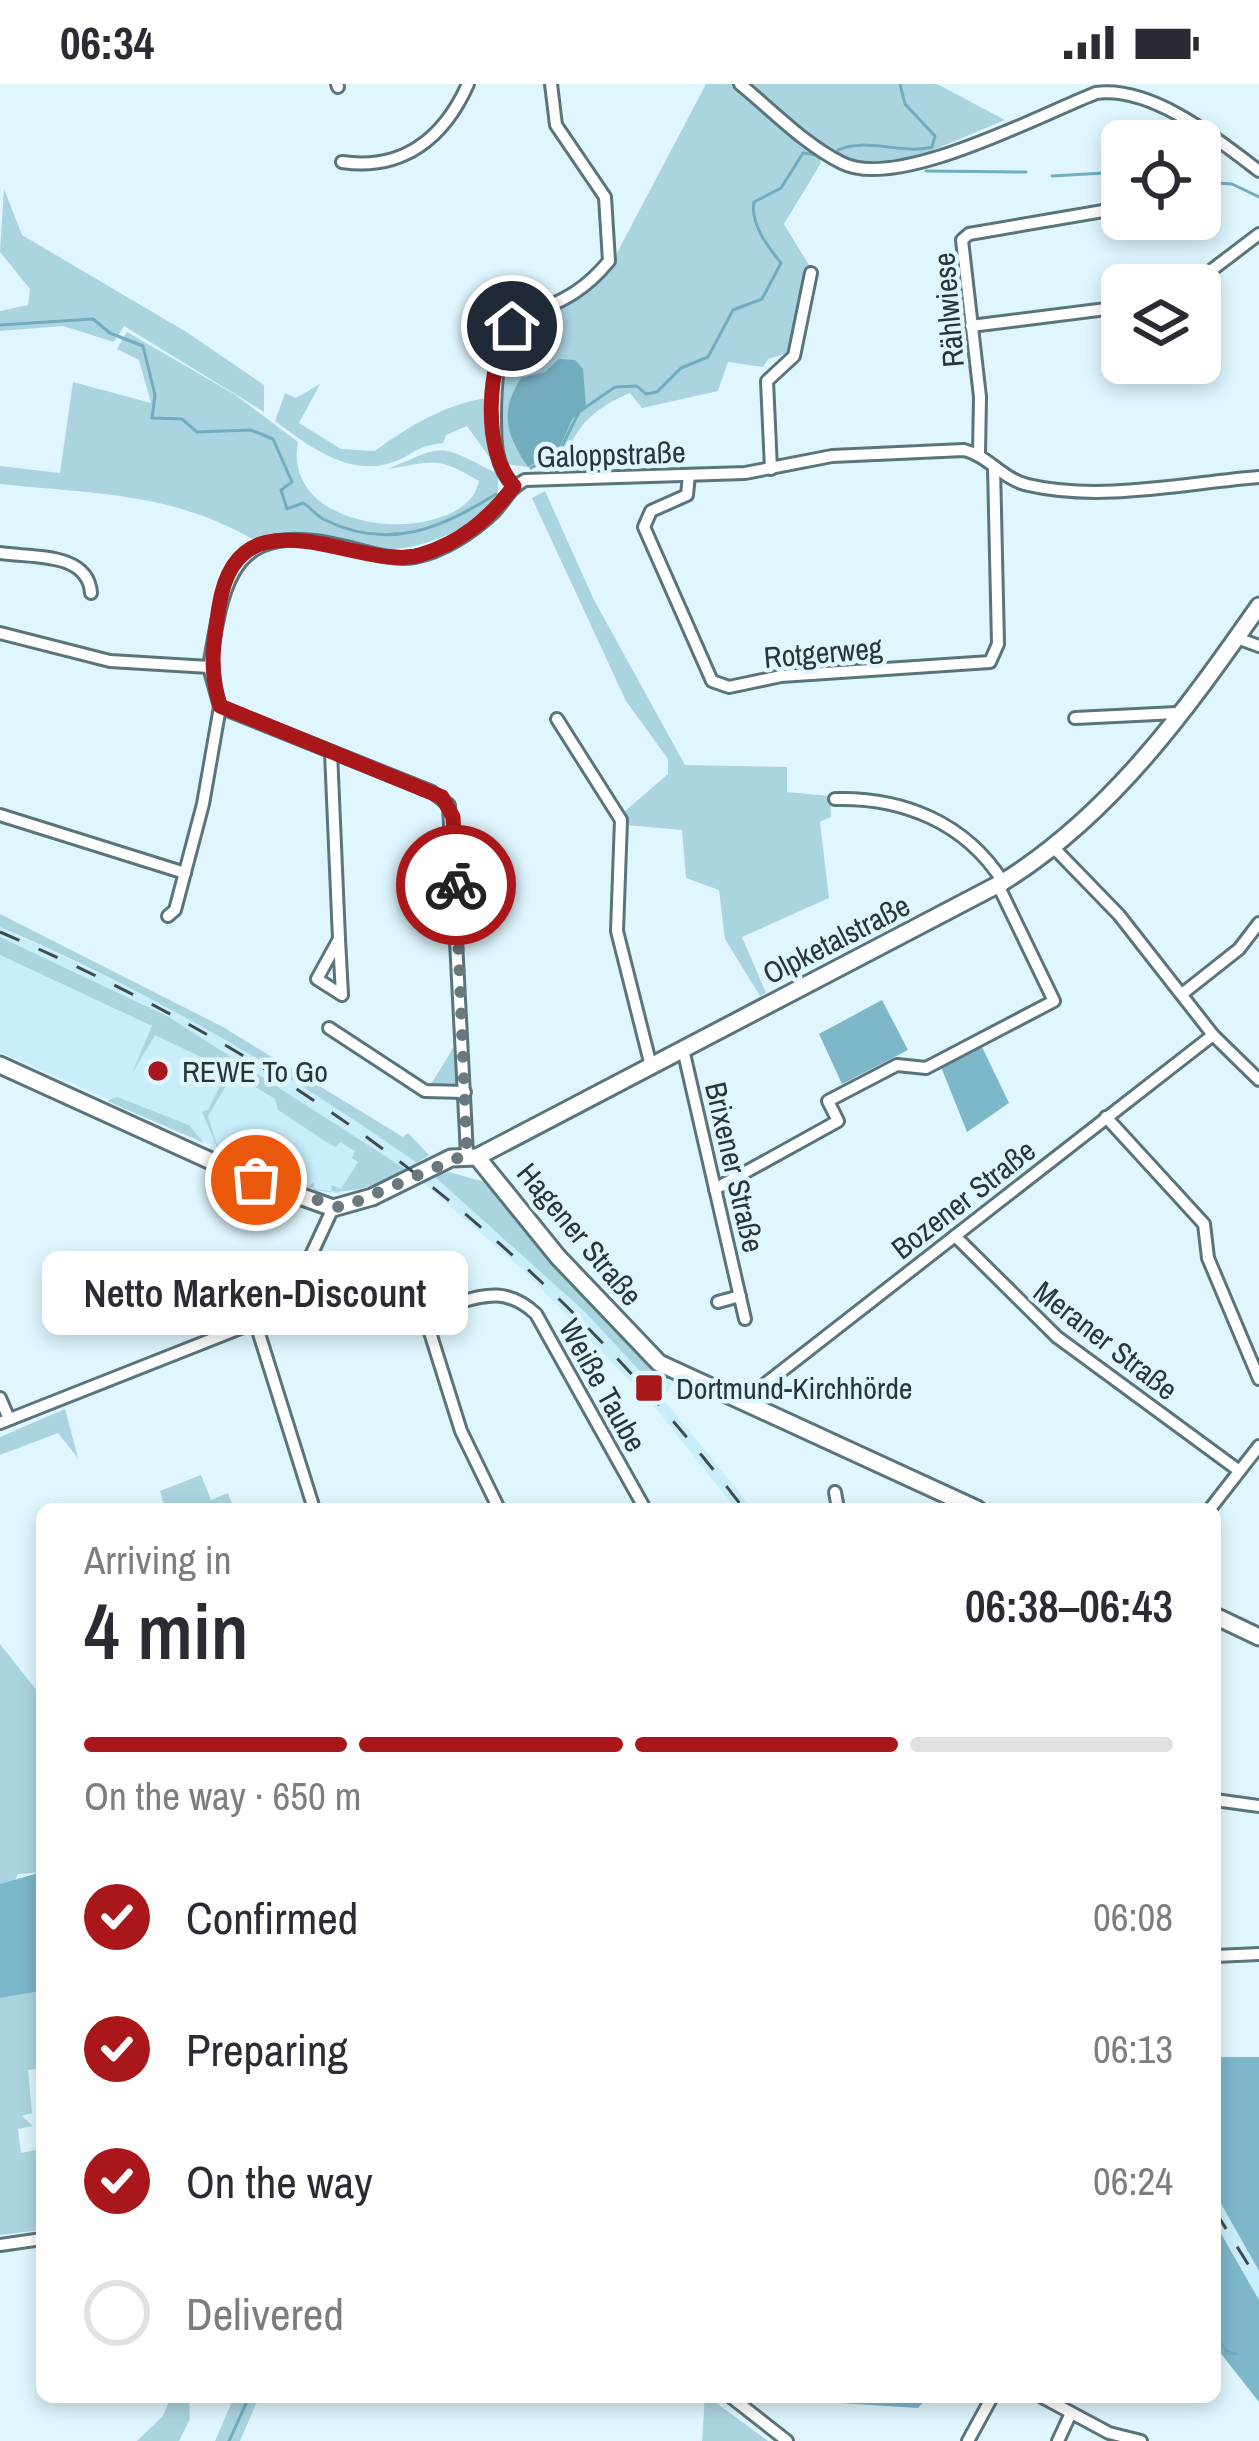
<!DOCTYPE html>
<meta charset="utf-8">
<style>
:root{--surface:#fff;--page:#f2f2f3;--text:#2b2b33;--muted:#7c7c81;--line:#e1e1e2;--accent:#aa171a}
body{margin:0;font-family:"Archivo Narrow",sans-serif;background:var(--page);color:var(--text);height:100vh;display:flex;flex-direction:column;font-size:45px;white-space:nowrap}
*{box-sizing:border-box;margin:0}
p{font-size:39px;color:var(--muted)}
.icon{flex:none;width:66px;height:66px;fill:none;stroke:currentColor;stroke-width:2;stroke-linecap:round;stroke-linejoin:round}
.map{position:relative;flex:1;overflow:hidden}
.drawer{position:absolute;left:36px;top:1419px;width:1185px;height:900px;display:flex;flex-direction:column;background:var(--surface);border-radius:18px;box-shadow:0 6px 18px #0003}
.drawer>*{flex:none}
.tools{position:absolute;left:1101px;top:36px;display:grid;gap:24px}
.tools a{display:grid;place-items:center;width:120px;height:120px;border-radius:18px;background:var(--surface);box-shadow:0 6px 18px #0003;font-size:60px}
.pin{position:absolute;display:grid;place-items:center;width:102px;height:102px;color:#fff;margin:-51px;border:6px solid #fff;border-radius:50%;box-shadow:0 3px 12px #0007}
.courier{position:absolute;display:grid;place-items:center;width:120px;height:120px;margin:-60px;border:9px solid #aa171a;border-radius:50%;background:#fff;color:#222;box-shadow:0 3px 15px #0007}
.bubble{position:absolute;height:84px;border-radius:18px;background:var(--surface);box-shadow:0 6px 18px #0003;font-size:39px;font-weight:600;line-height:84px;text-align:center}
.headline em{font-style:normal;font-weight:600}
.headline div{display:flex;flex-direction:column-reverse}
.headline{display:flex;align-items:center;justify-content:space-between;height:204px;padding:0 48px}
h1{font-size:78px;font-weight:600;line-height:90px}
.bar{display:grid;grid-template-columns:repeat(4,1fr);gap:18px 12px;align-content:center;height:144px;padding:0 48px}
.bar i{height:15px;border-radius:9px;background:var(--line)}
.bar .on{background:var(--accent)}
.bar p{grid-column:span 4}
ol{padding:0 48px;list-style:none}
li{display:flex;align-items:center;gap:36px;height:132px}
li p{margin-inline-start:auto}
li .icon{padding:12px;border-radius:50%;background:var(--accent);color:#fff;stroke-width:4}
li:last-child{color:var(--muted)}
li i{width:66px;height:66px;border:6px solid var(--line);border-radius:50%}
.status{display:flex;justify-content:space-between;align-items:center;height:84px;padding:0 60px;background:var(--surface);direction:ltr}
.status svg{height:33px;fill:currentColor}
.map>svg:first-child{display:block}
.built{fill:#c8eefb}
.green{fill:#abd4e1}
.forest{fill:#7db8ca}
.water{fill:#72adbf}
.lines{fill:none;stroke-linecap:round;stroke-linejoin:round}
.stream{stroke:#72adbf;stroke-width:3}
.street-casing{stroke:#5a747c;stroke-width:16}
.secondary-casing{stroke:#5a747c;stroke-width:21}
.street{stroke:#fff;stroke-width:10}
.secondary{stroke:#fff;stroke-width:15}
.rail{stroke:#3e4a4e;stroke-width:3;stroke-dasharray:21 21;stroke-linecap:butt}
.done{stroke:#69797d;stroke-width:12;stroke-dasharray:0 21.6}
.route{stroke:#aa171a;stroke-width:15}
.poi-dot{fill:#aa171a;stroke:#dff6fe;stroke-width:4.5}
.labels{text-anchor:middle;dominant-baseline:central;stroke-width:9;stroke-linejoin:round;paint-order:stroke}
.street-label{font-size:30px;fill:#2a3538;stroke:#dff6fe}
.poi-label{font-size:30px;fill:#2a3538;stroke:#dff6fe;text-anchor:start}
</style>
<div class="status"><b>06:34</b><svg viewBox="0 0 49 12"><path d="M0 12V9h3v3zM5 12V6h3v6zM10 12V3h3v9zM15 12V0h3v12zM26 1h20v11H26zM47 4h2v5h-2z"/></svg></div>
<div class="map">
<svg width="1259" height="2357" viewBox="0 0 1259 2357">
<rect width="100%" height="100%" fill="#dff6fe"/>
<g class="built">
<polygon points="0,843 165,920 341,1025 417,1079 407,1086 169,933 0,853"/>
<polygon points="0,871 152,942 364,1069 339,1110 318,1107 0,968"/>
<polygon points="434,1092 584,1227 653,1301 674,1297 663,1315 753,1425 736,1425 653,1321 522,1185 423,1099"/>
<polygon points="1215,2109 1259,2187 1259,2216 1215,2138"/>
</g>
<g class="green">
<path d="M706,0H937L1005,36L917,73L859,79L816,61L821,79L784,140L810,183L791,268L768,275L763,283L728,278L718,307L642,324L630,309C598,322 575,341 566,374L534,384L506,380L497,347L502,257L512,241L601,187L617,169Z"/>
<polygon points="4,105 22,151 188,249 264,301 264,328 124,242 114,258 63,242 0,247 0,227 28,221 30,205 0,168"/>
<path d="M127,248L234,310L298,358C280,456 467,463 479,397C435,371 434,378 388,385C446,360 438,359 498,390C498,403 500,416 490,426C467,446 416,467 385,465C341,462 301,437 256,457C172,408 94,410 0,400V382L60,389L73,298L151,319L139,276L117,265Z"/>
<path d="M491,278L495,381L467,342L446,351L443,359C411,363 414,372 390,379C348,393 306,360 275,337L285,309L296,314L320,300L299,339L341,365L375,367C409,342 444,321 486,314Z"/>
<polygon points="545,407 594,516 685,681 787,683 787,708 830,712 831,733 820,738 829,814 742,853 766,909 760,912 725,855 719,806 686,794 682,746 626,741 624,728 668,690 668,675 626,617 532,414"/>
<path d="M0,830L223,943L403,1053L408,1049L429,1071L417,1079C285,986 148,906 0,843Z"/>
<path d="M0,853L169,933L407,1086C371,1106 334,1116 296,1098L309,1102L314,1098V1106L331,1108L332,1101L341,1105L358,1078L352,1074L355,1067L340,1058L336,1063L328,1059L278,1026L275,1015L233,990L208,1032L218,1065L202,1028L208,1026L228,986L155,951L132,989L152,942L0,871Z"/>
<polygon points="456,964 457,1000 430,1002 453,964"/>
<polygon points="117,1013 189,1041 204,1059 107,1017"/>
<polygon points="449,1088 492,1100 561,1187 645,1279 669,1294 654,1302 584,1227 434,1092"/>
<polygon points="65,1325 78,1374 58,1349 0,1371 0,1353"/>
<polygon points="201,1391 211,1416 228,1409 234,1425 165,1425 160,1407"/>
<polygon points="0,1560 42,1613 42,1788 18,1790 13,1800 0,1800"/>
<polygon points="42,1907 42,1984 28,1986 32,2029 22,2032 33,2042 18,2045 21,2069 41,2065 42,2146 0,2151 0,1914"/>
<polygon points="171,2313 189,2313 190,2335 179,2357 137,2357 163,2332"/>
<polygon points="234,2313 259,2313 240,2357 215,2357"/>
<polygon points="705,2313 708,2313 768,2357 702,2357"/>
</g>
<g class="forest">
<polygon points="882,916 908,966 842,1000 819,950"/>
<polygon points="982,963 1009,1019 967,1048 941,983"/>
<polygon points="42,1788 42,1907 0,1914 0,1800"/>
<polygon points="1215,1973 1259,1973 1259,2187 1215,2109"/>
<polygon points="1215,2139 1259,2216 1259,2318 1215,2262"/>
<polygon points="829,2313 928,2313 918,2324 841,2319"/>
</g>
<path class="water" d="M559,275L575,276L583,285L586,323L573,334L558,366L528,383C506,350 499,329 521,294L545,288Z"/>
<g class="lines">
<g class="stream">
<path d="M838,66C865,53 902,71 932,63L935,52L905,20L900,0"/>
<polyline points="926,87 1026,88"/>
<polyline points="1052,92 1122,88"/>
<polyline points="1200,98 1232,100 1259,113"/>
<path d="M0,241L93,235L110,249L143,262L155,311L152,334L182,335L197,348L251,346L273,355L292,398L281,406L287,425L303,419C312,424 315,431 325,436C388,467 441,445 496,410"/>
<path d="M531,384L559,368L579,328L615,303L637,302L646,310L657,308L681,284L708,273L733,226L762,215L781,179C768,163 750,140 754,118L781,104L803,69L817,71"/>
<polyline points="1215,2250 1227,2268 1236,2270"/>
<polyline points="229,2357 249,2313"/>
</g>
<g class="street-casing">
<g id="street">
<polyline points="337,0 338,3"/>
<path d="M740,0C772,26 805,61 842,79C897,107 1040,31 1096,9C1152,2 1216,54 1259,87"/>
<path d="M342,78C403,87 444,54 468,0"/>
<polyline points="1192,201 1259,150"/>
<polyline points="971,242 1122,223"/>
<polyline points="979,370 980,313 962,156 969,150 1109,126"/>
<polyline points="771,385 767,297 794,272 811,189"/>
<polyline points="689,391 687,411 651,427 644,443 712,597 729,603 781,592 990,578 998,560 994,383"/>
<path d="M514,402C495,383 495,358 495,333C495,193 544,256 609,177L605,113L556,41L551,0"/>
<path d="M0,469C33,474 88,468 91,509"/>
<path d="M0,549L110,577L209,583C224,494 231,436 342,462C366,467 390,477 414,473C443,468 473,448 494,428C505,416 511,403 525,396L745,389L832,372L964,366C989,372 1002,395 1028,401C1101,418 1185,399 1259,393"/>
<polyline points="1237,554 1259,562"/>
<polyline points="209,583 220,623 432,708 449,721 467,1070"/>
<polyline points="1075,634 1177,629"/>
<polyline points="557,635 621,736 617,847 651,982"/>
<polyline points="331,668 339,855 317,895 342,911 339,855"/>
<path d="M835,715C903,713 966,739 1003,798"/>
<polyline points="0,731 185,789"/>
<polyline points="1055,765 1119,831 1213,951 1259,996"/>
<polyline points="168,832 175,826 203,720 220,623"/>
<polyline points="1182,910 1239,865 1259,839"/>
<polyline points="329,944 425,1007 465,1008"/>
<polyline points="683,965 745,1235"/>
<polyline points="1106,1033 1204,1140 1208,1174 1259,1295"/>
<polyline points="715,1105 838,1037 828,1017 897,981 926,984 1054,917 998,801"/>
<polyline points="955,1152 1057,1253 1238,1386"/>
<path d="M306,1182C342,1204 376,1227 420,1226C466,1224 495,1192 536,1230L645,1425"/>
<polyline points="718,1218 740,1212"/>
<polyline points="423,1226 461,1347 499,1425"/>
<polyline points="256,1240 314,1425"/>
<polyline points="0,1314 9,1335"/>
<polyline points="742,1318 1213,951"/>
<polyline points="0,1339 266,1234 306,1182 333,1124"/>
<polyline points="835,1408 838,1425"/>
<polyline points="1210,1425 1259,1362"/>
<polyline points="1215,1716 1259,1722"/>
<polyline points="1215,1872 1259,1870"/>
<polyline points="0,2161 42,2155"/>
<polyline points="731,2313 787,2357"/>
<polyline points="1042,2313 1109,2349 1141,2357"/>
<polyline points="968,2357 992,2313"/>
<polyline points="1058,2357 1071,2329"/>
</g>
</g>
<g class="secondary-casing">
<g id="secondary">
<polyline points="0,981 244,1092 333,1124 372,1113 451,1074 477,1073 558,1173 659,1279 977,1425"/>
<path d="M477,1073L1003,798C1112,730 1186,626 1259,522"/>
<polyline points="1215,1532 1259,1553"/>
</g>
</g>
<use href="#street" class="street"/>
<use href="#secondary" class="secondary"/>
<g class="rail">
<path d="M0,848C307,980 541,1159 744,1425"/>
<polyline points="1215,2127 1259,2198"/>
</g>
</g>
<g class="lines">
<polyline class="done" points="256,1096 342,1124 467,1070 456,801"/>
<path class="route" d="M456,801L453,733L442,713L220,622C209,585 213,561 219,523C238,399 360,489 420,471C460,459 489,435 514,402C481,368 487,278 512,242"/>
</g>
<g class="poi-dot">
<circle cx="158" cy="987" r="12"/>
<rect x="634" y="1289" width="30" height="30" rx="6"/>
</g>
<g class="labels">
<g class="street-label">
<text transform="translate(948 226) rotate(-95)">Rählwiese</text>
<text transform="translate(611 370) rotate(-2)">Galoppstraße</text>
<text transform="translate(823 568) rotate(-5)">Rotgerweg</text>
<text transform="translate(836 855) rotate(-27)">Olpketalstraße</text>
<text transform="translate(735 1083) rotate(77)">Brixener Straße</text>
<text transform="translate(963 1115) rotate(-38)">Bozener Straße</text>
<text transform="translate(580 1150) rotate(50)">Hagener Straße</text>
<text transform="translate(1106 1256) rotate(38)">Meraner Straße</text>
<text transform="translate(603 1301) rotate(61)">Weiße Taube</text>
</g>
<g class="poi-label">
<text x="182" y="987">REWE To Go</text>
<text x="676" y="1304">Dortmund-Kirchhörde</text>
</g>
</g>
</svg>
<div class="tools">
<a><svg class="icon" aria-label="locate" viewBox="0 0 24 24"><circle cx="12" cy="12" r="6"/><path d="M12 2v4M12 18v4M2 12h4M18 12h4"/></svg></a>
<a><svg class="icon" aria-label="layers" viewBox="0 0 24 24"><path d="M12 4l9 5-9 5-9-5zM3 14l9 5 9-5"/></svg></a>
</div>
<div class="pin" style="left:256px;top:1096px;background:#ea580c"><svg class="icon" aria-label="bag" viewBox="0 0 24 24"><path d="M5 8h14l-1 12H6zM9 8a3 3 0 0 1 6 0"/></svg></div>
<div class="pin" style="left:512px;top:242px;background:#1f2937"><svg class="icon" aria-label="home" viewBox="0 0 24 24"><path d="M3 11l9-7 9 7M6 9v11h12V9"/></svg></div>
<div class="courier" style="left:456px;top:801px"><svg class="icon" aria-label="bike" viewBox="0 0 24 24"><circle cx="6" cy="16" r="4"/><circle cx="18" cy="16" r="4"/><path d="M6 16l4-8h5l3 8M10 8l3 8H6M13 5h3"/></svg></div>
<div class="bubble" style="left:42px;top:1167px;width:426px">Netto Marken-Discount</div>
<section class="drawer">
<div class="headline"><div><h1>4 min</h1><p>Arriving in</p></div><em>06:38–06:43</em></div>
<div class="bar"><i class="on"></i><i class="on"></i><i class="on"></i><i></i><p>On the way · 650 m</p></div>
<ol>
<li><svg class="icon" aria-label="check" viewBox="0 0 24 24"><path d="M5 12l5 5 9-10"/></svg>Confirmed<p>06:08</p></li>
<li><svg class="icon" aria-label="check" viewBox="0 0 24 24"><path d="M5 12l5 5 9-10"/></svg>Preparing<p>06:13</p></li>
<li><svg class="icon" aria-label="check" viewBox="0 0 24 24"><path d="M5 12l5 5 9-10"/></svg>On the way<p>06:24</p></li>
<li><i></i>Delivered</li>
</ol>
</section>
</div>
